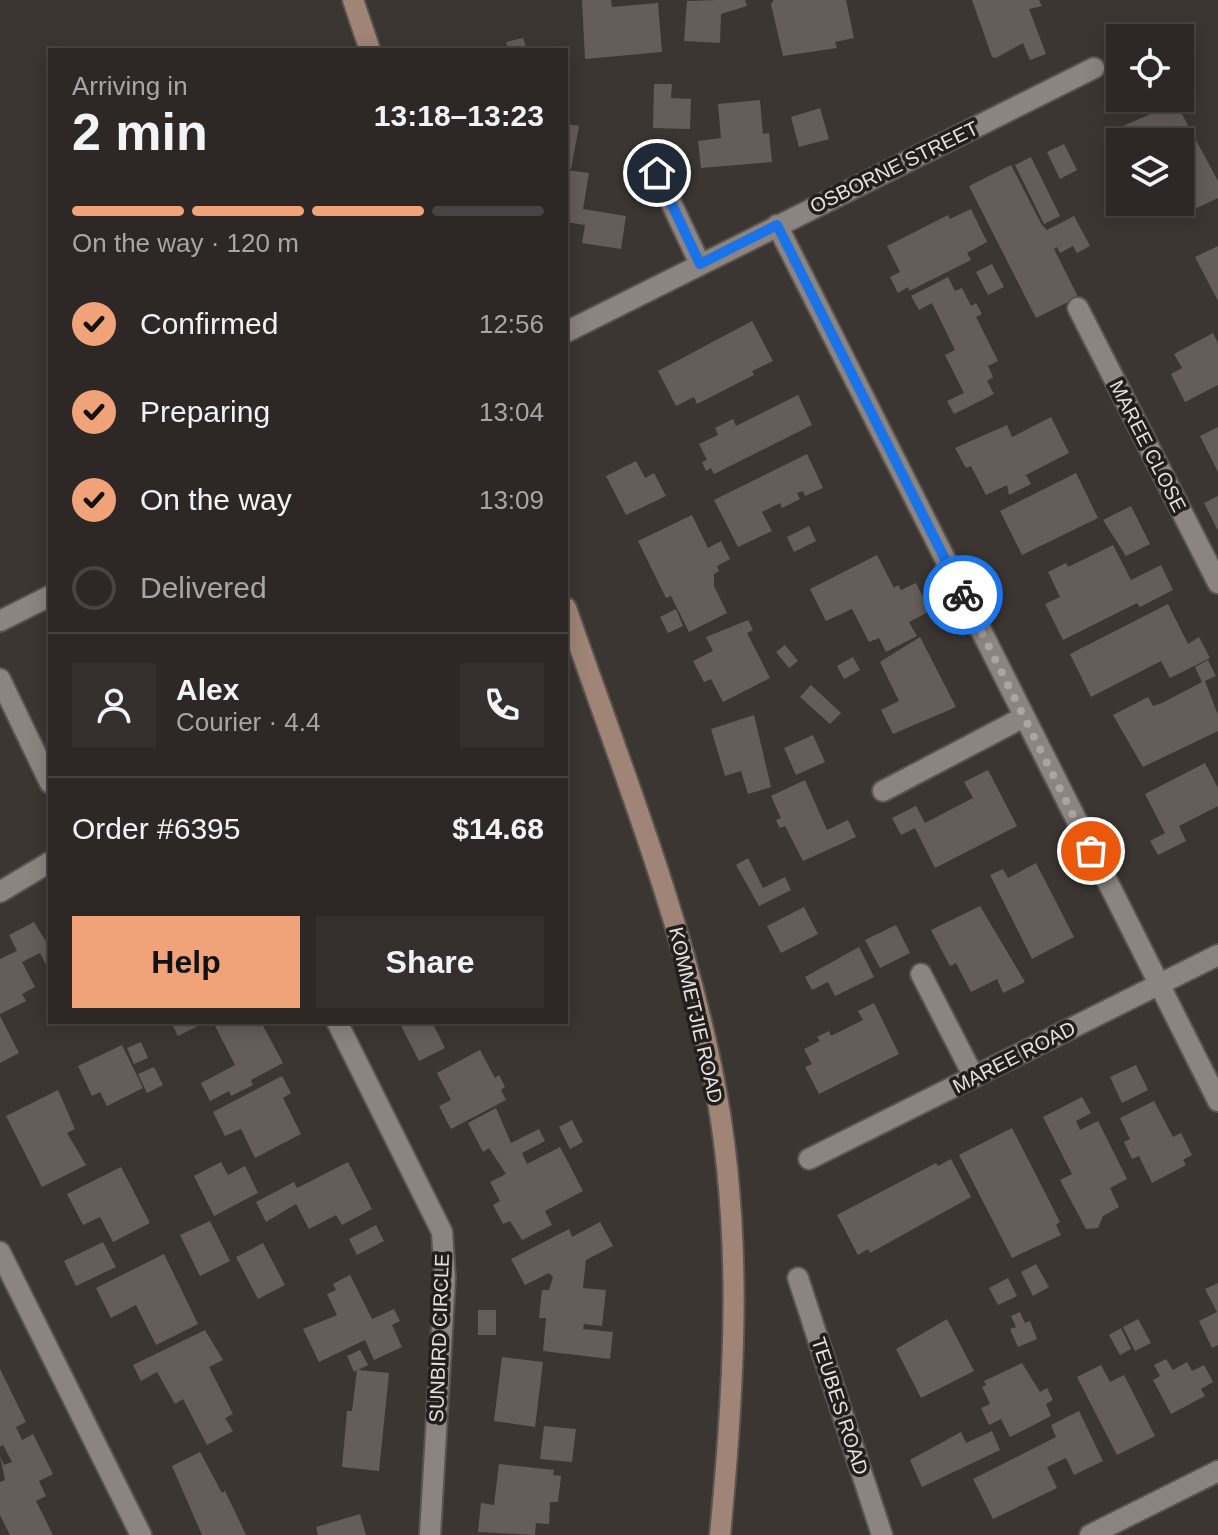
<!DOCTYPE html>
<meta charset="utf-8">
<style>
:root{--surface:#2d2826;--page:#35302e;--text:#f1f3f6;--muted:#a7a6a7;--line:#484443;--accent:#f0a279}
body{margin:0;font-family:Helvetica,sans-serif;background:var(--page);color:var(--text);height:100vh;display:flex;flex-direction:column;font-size:30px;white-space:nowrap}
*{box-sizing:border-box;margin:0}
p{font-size:26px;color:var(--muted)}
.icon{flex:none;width:44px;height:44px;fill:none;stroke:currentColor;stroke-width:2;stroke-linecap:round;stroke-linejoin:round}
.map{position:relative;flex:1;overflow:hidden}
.drawer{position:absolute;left:48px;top:48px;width:520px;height:976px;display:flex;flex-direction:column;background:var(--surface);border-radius:0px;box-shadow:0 4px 20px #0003,0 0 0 2px var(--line)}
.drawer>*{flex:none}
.buttons{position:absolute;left:1106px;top:24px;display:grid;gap:16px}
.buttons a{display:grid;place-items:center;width:88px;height:88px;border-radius:0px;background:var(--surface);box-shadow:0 4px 20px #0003,0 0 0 2px var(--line);font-size:40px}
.pin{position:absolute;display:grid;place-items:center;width:68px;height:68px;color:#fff;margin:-34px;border:4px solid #fff;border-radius:50%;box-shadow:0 2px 8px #0007}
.courier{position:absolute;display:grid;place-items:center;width:80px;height:80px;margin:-40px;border:6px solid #1a73e8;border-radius:50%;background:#fff;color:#222;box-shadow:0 2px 10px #0007}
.headline em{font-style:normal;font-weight:800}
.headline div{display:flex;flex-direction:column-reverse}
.headline{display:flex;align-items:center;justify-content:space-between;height:136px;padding:0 24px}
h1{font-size:52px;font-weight:800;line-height:60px}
.bar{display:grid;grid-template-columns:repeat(4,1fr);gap:12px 8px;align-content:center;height:96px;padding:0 24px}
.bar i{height:10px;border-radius:6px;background:var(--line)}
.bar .current{background:var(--accent)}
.bar p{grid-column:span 4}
.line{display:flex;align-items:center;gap:20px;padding:0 24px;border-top:2px solid var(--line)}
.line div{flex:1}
.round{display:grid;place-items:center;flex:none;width:84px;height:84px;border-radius:0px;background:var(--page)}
ol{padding:0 24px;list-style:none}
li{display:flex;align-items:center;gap:24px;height:88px}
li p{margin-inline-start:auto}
li .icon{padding:8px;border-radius:50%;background:var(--accent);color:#111;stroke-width:4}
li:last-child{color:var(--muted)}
li i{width:44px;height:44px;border:4px solid var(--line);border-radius:50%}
.action{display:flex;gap:16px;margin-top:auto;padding:16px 24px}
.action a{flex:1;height:92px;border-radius:0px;background:var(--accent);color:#111;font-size:32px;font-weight:800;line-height:92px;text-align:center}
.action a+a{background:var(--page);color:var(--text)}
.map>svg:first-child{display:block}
.building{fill:#655d5a}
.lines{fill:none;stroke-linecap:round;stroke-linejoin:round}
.minor-casing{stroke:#595451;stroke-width:24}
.secondary-casing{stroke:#595451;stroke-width:24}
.minor{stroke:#8c8480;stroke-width:20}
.secondary{stroke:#a08576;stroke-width:20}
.done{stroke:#aaa5a2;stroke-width:8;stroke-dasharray:0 14.4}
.route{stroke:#1a73e8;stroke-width:10}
.labels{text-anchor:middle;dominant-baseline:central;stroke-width:7;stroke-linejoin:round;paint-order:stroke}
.street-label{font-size:20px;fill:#e5e1de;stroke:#211e1c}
</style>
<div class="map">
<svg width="1218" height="1535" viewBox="0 0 1218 1535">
<rect width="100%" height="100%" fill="#3c3632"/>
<g class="building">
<polygon points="582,0 611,0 612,7 658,3 662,52 585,59"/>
<polygon points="717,0 745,0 747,6 721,14 720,43 684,41 687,1"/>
<polygon points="774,0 846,0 854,38 835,42 837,48 783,56 771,4"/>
<polygon points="972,0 1039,0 1042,6 1029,9 1046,54 1030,60 1023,43 996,58 992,57"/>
<polygon points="523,38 527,50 509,50 506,42"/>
<polygon points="654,84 672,84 671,98 691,99 690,129 653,128"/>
<polygon points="760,100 763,134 769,133 772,162 701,168 698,141 721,138 718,104"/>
<polygon points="1176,103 1218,181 1218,198 1186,213 1180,202 1180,142 1122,142 1116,129"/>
<polygon points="820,108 829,139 799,147 791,117"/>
<polygon points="566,124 579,126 571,169 566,168"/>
<polygon points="1064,144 1077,170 1060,179 1047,152"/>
<polygon points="1031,157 1060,216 1044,224 1015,165"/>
<polygon points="1011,165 1042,225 1047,230 1074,216 1090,246 1077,253 1073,246 1060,253 1057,247 1054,249 1078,297 1036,318 969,186"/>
<polygon points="566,170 589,173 583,209 626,216 621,249 582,243 585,225 566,222"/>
<polygon points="971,209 987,242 967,253 971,260 909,291 908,287 898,293 890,277 900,272 887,246 948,215 950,219"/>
<polygon points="1218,246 1218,301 1195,257"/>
<polygon points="992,264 1004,287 988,295 976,272"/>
<polygon points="948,277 955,291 962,288 971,306 976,303 982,314 976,317 998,361 988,366 993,377 987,381 994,394 954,414 947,401 964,393 945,355 955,350 932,303 919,310 911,296"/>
<polygon points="752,321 773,361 752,371 754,375 697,404 694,397 676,406 658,371"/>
<polygon points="1213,333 1218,343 1218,385 1185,402 1171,374 1182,368 1174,354"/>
<polygon points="798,395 812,425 714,474 711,468 706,471 702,462 707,460 699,444 718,435 715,428 733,419 736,426"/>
<polygon points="1051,417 1069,453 1026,475 1031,484 1009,495 1007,485 986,495 971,466 966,468 955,448 1007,425 1012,437"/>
<polygon points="1218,427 1218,472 1200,436"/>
<polygon points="807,454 823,488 805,496 803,491 797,493 800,499 782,508 780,503 762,512 772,531 738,547 714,500"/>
<polygon points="636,461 645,478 654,473 666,496 626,515 606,476"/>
<polygon points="1076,473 1098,518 1022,555 1000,511"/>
<polygon points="1218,496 1218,531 1204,503"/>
<polygon points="1131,506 1150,544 1126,556 1103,520"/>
<polygon points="692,515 708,548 721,541 730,559 717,566 719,571 714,574 714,586 727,613 689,632 671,596 666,598 638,541"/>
<polygon points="809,526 816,541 794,552 787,537"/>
<polygon points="1113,545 1131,580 1161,565 1173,590 1140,607 1137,603 1063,640 1045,604 1060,597 1048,572 1066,563 1068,567"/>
<polygon points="877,555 894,588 898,585 901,590 916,583 930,611 909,622 917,636 886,652 879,638 869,642 852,609 826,621 810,589"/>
<polygon points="1168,604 1188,644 1199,637 1210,658 1170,678 1161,661 1091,697 1070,654"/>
<polygon points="676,609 683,626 668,633 660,617"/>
<polygon points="748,620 753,630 747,633 770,678 723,702 711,679 704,682 693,661 713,651 706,637"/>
<polygon points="920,637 956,707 893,734 881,710 899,701 880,662"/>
<polygon points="785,645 798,661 789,668 776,652"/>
<polygon points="853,657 860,670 844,679 837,666"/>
<polygon points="1208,660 1216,676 1205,681 1218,715 1218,731 1143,767 1113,715 1148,697 1153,706 1162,703 1202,682 1195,667"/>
<polygon points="811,685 841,713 830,724 800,697"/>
<polygon points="754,715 771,787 748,794 741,771 725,776 711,729"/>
<polygon points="813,735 825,762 796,775 784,748"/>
<polygon points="1205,763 1218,788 1218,806 1179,826 1186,841 1158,855 1150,841 1165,833 1145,794"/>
<polygon points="988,770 1017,826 935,868 915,828 901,835 892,818 916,806 925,823 973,798 964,782"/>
<polygon points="805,780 827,830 848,820 856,837 803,861 785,826 780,828 776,820 781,818 771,796"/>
<polygon points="748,858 763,888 785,877 791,890 759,906 736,865"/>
<polygon points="1036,863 1074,937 1032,959 990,875 1003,869 1008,878"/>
<polygon points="980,906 1025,982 1003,993 997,979 971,992 956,963 950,966 931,930"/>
<polygon points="804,907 818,934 781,953 767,926"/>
<polygon points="34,922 50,948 50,972 40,953 22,962 35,987 22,994 26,1001 0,1014 0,959 17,951 9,935"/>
<polygon points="896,925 910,953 880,968 865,940"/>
<polygon points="859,947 874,977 835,996 828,982 812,990 805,977"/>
<polygon points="874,1003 899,1054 819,1094 805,1067 812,1064 804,1049 820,1041 817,1037 829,1031 831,1036 863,1020 858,1011"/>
<polygon points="0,1016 19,1053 0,1063"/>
<polygon points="171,1022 206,1022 178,1036"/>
<polygon points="213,1022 261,1022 283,1063 251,1080 253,1085 231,1096 229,1091 210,1101 201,1083 235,1065"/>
<polygon points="399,1022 432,1022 445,1048 419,1061"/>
<polygon points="141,1042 148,1058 134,1064 127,1048"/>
<polygon points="122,1045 143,1088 107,1106 100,1092 92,1096 78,1066"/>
<polygon points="480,1050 495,1078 499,1075 505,1087 501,1090 506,1100 451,1129 439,1106 451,1100 437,1073"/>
<polygon points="1136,1065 1148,1090 1122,1103 1110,1077"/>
<polygon points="154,1067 163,1085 147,1093 138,1074"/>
<polygon points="282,1076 291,1093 283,1098 301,1134 255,1158 241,1129 225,1136 213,1112"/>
<polygon points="58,1090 75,1129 67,1133 86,1165 42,1187 6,1116"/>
<polygon points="1082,1097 1091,1113 1076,1121 1080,1130 1098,1121 1127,1179 1110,1188 1119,1207 1103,1216 1098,1228 1086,1229 1060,1180 1072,1174 1043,1117"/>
<polygon points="1154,1101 1173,1137 1181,1133 1192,1155 1183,1160 1186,1165 1152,1183 1139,1156 1132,1159 1124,1142 1130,1139 1120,1118"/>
<polygon points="496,1108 511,1143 539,1129 545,1141 522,1153 527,1164 560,1147 583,1191 545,1211 552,1225 522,1240 510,1221 503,1224 493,1205 500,1201 490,1182 506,1174 489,1148 483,1152 468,1123"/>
<polygon points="572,1120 583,1142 570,1149 559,1127"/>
<polygon points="1012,1128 1060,1222 1056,1225 1061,1235 1012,1258 959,1155"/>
<polygon points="951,1159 971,1197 870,1253 868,1249 858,1255 837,1215 936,1163 938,1166"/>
<polygon points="221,1162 228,1175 245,1166 258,1193 214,1216 194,1176"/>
<polygon points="348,1162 372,1209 342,1225 336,1215 309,1229 296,1204 266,1222 256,1202 294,1182 297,1188"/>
<polygon points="121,1167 150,1223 113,1242 100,1217 83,1225 67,1194"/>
<polygon points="210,1221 230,1261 200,1276 180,1235"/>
<polygon points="600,1222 613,1246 586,1260 583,1288 606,1290 602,1326 584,1324 583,1329 613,1332 610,1359 543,1351 546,1318 539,1318 542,1290 549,1290 553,1277 549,1273 525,1285 511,1259 569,1229 572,1237"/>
<polygon points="376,1225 384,1241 357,1255 349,1239"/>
<polygon points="103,1242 116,1267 76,1286 64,1261"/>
<polygon points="263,1243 285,1285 258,1299 236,1257"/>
<polygon points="164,1254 198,1324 156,1345 136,1305 111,1318 96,1288"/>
<polygon points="1036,1264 1049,1287 1033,1296 1021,1272"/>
<polygon points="350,1275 372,1319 394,1309 400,1321 392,1325 402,1347 374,1360 365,1340 319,1362 303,1329 337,1315 327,1294 336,1290 333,1284"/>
<polygon points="1008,1278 1017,1296 998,1305 989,1288"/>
<polygon points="1218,1283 1218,1345 1212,1348 1199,1321 1217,1312 1205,1289"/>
<rect x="478" y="1310" width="18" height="25"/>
<polygon points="1020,1312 1025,1323 1030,1321 1037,1339 1018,1347 1010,1329 1016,1327 1011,1316"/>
<polygon points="947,1319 974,1371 921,1398 896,1349"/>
<polygon points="1138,1319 1151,1343 1135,1351 1123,1327"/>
<polygon points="1121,1328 1131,1349 1120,1355 1109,1335"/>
<polygon points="205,1330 223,1360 209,1367 233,1414 225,1418 233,1431 207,1445 183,1399 175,1404 157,1372 141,1381 133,1365"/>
<polygon points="360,1350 368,1365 358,1370 389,1373 379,1471 342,1467 347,1411 352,1411 357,1370 354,1372 347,1356"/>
<polygon points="502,1357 543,1362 535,1427 494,1421"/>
<polygon points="1166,1359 1173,1370 1187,1362 1192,1371 1204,1365 1213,1382 1201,1389 1205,1396 1171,1414 1153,1380 1160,1376 1154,1365"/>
<polygon points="1022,1363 1040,1392 1047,1388 1053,1400 1046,1404 1051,1416 1010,1437 1001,1419 989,1425 981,1408 990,1404 982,1387 986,1385 984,1381"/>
<polygon points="1101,1365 1110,1382 1124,1375 1155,1436 1117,1455 1077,1377"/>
<polygon points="0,1369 26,1422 16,1427 22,1440 33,1434 53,1474 39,1481 46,1496 36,1501 53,1535 10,1535 0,1515 0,1482 5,1480 0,1456 4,1465 12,1462 3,1445 0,1447"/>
<polygon points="1079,1411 1103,1461 1074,1475 1066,1458 1047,1467 1057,1488 993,1519 973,1479 1056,1437 1051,1425"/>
<polygon points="544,1426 576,1429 572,1462 540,1459"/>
<polygon points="992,1431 1000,1450 922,1487 910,1460 961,1432 966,1443"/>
<polygon points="200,1452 222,1493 225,1491 246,1535 202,1535 172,1466"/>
<polygon points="499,1464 554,1470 553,1475 561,1476 558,1502 550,1502 549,1524 536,1523 535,1535 478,1532 481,1503 494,1505"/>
<polygon points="360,1514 366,1535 318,1535 316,1527"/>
</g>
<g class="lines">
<g class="minor-casing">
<g id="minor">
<polyline points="657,173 700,264"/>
<polyline points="777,225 1218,1101"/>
<polyline points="1078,308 1218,583"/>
<polyline points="566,332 1094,68"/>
<polyline points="0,621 50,596"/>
<polyline points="0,679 50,783"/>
<polyline points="883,791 1024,717"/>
<polyline points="0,892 50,862"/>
<polyline points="921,974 974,1077"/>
<polyline points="337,1022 442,1232 445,1278 430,1535"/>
<polyline points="809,1159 1218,955"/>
<polyline points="0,1252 141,1535"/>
<polyline points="798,1278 882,1535"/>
<polyline points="1090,1535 1218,1471"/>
</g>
</g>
<g class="secondary-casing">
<g id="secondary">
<polyline points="353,0 370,50"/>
<path d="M566,608C619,761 680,912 712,1070C744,1224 735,1380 720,1535"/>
</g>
</g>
<use href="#minor" class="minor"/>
<use href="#secondary" class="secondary"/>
</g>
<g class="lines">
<polyline class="done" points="963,595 1091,851"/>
<polyline class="route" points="657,173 700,264 777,225 963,595"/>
</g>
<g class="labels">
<g class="street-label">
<text transform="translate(894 167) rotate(-26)">OSBORNE STREET</text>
<text transform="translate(1148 446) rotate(63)">MAREE CLOSE</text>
<text transform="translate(696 1015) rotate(77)">KOMMETJIE ROAD</text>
<text transform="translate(1014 1057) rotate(-27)">MAREE ROAD</text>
<text transform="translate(439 1338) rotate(-88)">SUNBIRD CIRCLE</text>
<text transform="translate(840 1406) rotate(72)">TEUBES ROAD</text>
</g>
</g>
</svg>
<div class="buttons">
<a><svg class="icon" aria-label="locate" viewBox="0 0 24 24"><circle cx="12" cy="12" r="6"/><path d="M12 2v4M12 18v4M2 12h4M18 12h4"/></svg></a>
<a><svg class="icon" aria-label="layers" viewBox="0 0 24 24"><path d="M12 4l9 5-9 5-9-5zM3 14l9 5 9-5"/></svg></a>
</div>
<div class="pin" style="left:1091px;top:851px;background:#ea580c"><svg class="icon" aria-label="bag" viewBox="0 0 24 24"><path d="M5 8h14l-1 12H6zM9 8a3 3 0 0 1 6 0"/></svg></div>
<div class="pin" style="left:657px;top:173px;background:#1f2937"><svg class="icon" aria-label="home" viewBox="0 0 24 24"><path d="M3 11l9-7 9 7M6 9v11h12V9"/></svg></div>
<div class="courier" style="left:963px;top:595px"><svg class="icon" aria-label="bike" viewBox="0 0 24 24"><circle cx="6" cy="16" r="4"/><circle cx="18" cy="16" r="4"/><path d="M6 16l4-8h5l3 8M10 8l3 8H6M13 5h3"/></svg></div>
<section class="drawer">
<div class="headline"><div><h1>2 min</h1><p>Arriving in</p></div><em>13:18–13:23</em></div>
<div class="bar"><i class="current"></i><i class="current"></i><i class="current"></i><i></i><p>On the way · 120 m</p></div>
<ol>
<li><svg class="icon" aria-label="check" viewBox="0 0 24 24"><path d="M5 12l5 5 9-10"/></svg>Confirmed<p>12:56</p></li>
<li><svg class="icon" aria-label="check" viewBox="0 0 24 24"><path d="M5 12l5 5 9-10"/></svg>Preparing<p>13:04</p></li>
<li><svg class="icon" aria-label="check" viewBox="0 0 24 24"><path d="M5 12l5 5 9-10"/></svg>On the way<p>13:09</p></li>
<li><i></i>Delivered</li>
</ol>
<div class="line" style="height:144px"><a class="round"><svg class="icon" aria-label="person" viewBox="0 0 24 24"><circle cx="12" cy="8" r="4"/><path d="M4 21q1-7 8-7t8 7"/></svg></a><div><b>Alex</b><p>Courier · 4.4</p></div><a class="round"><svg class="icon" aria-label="phone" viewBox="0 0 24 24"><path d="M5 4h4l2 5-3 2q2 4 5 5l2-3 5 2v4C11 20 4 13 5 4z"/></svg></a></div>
<div class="line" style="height:104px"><div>Order #6395</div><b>$14.68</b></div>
<div class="action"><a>Help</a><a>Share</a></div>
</section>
</div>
